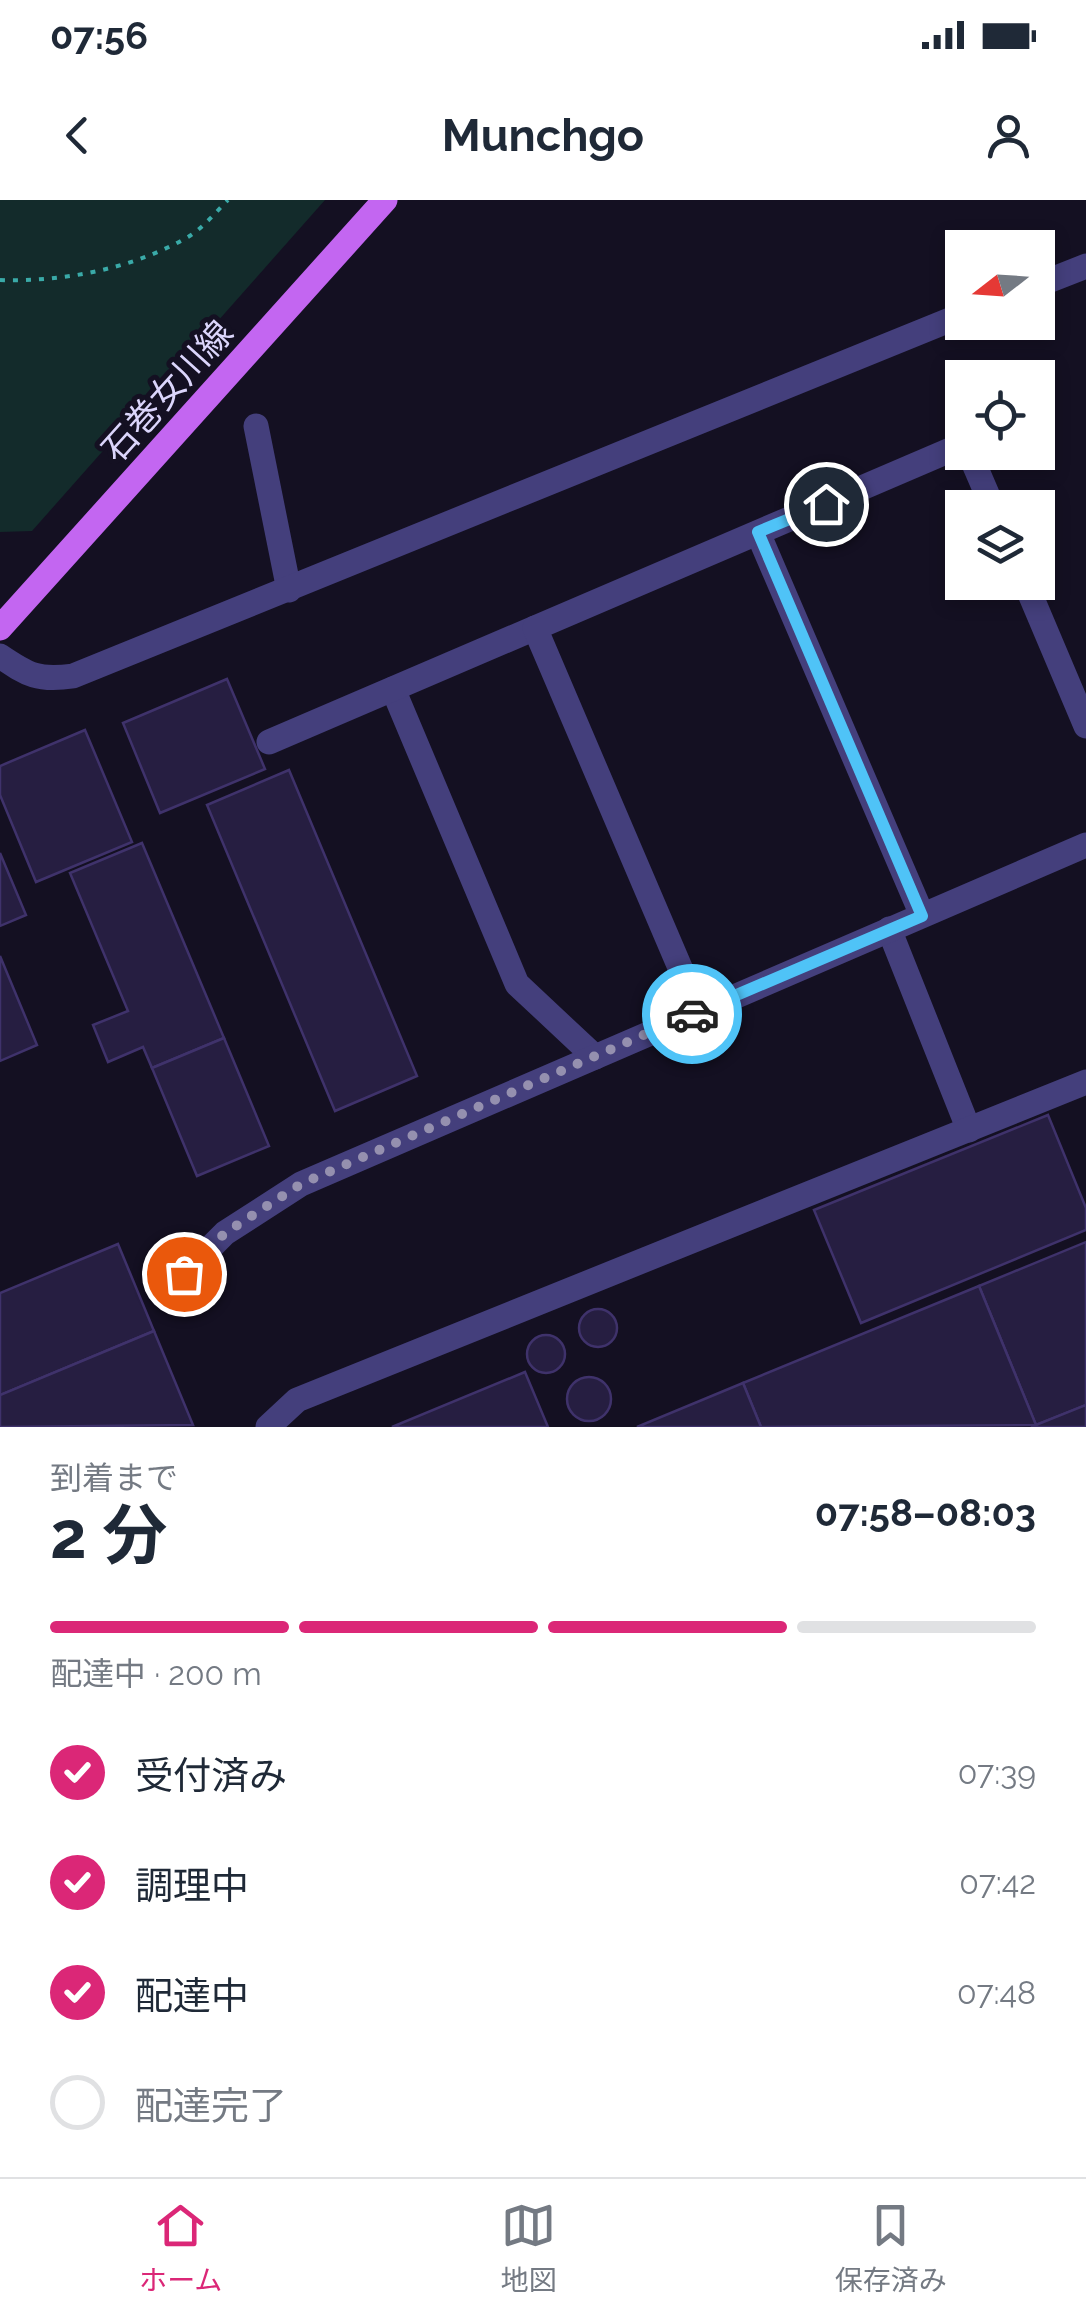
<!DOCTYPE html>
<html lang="ja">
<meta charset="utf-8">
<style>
:root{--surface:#fff;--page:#f2f2f3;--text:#1f2937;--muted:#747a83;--line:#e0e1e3;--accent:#db2777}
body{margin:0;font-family:Raleway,"Noto Sans JP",sans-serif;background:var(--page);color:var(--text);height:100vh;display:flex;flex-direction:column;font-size:38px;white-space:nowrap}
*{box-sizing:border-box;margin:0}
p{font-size:32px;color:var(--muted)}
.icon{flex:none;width:55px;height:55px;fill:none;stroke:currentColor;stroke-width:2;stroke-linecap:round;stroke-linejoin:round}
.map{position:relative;height:1227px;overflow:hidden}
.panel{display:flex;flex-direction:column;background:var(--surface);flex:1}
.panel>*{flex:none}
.needle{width:65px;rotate:253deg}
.fabs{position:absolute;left:945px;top:30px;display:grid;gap:20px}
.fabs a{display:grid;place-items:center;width:110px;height:110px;border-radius:0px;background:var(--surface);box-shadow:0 5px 15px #0003;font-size:50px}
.pin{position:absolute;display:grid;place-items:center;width:85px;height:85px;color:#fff;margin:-42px;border:5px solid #fff;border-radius:50%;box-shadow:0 2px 10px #0007}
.courier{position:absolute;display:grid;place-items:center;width:100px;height:100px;margin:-50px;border:8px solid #4fc3f7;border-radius:50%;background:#fff;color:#222;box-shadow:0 2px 12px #0007}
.summary em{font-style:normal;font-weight:700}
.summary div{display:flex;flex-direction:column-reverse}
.summary{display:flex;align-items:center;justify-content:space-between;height:170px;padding:0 50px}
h1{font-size:65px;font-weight:700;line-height:75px}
.bar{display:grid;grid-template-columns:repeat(4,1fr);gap:15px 10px;align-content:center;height:120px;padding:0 50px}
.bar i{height:12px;border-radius:8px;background:var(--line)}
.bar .current{background:var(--accent)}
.bar p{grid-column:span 4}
ol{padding:0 50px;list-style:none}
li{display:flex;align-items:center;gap:30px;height:110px}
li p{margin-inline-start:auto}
li .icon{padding:10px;border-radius:50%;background:var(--accent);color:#fff;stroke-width:4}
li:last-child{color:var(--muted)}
li i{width:55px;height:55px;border:5px solid var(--line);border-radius:50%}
.status{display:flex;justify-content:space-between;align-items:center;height:70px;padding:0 50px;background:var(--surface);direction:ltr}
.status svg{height:28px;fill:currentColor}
header{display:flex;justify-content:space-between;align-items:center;height:130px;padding:0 50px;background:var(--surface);font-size:45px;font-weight:700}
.dock{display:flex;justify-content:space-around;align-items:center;height:140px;border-top:2px solid var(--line);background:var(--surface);font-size:28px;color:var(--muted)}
.dock a{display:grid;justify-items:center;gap:5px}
.dock .current{color:var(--accent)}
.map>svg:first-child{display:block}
.green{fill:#132b2b}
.building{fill:#261e41;stroke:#3f326b;stroke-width:2.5}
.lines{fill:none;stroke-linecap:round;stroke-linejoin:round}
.path{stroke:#3aaaa8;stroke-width:4;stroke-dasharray:5 8;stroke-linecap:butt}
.minor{stroke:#443f7c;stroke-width:25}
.major{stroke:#c366f1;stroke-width:25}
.done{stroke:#9590af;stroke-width:10;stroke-dasharray:0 18}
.route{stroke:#4fc3f7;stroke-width:12}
.labels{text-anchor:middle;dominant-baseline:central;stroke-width:10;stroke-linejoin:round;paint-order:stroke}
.street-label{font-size:35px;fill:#dbd5fb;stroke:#141022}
</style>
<div class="status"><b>07:56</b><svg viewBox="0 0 49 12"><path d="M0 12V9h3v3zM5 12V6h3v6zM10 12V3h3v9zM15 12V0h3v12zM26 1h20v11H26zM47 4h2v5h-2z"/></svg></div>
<header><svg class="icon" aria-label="back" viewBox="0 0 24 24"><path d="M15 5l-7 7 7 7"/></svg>Munchgo<svg class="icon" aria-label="person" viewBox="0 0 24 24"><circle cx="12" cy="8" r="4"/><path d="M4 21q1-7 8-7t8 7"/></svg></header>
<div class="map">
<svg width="1086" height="1227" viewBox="0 0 1086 1227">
<rect width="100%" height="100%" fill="#141022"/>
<polygon class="green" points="0,0 325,0 32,331 0,332"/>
<g class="building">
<polygon points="227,479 265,569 160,613 123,523"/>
<polygon points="85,530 132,642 36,682 0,595 0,566"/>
<polygon points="289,570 417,876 335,911 207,605"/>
<polygon points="142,643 224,838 152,868 143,847 108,862 93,825 128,811 70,673"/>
<polygon points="0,653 26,715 0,726"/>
<polygon points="0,756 37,845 0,861"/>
<polygon points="224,838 269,946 197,976 152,868"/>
<polygon points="1048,915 1086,1008 1086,1030 861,1123 814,1010"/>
<polygon points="1086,1042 1086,1205 1036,1225 979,1086"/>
<polygon points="118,1044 154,1131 0,1195 0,1093"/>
<polygon points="979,1086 1036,1225 761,1227 743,1183"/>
<circle cx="598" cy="1128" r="19"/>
<polygon points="154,1131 193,1225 0,1227 0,1195"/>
<circle cx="546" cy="1154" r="19"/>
<polygon points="525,1172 548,1227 392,1227"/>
<circle cx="589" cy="1199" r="22"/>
<polygon points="743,1183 761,1227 637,1227"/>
<polygon points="1086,1205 1086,1227 1031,1227"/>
</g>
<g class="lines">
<path class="path" d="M0,80C63,82 132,69 188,37C203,28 216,12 228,0"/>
<g class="minor">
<polyline points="1038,85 1086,66"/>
<polyline points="256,226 289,390"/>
<polyline points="969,252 993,308"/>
<polyline points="758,333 922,715"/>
<polyline points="1025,382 1086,526"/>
<path d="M0,456C28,475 38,481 73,476L962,115"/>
<polyline points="393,489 517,784 595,857"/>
<polyline points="269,542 535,428"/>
<polyline points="889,729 969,930"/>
<polyline points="699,812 535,428 962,245"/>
<polyline points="163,1095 225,1033 301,984 1086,645"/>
<polyline points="268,1227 297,1200 1086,882"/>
</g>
<polyline class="major" points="0,428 385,0"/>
</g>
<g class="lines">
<polyline class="done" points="184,1074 225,1033 301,984 692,814"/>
<polyline class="route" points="692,814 922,716 758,332 826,304"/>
</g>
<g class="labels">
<g class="street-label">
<text transform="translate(167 191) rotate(-48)">石巻女川線</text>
</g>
</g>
</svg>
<div class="fabs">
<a><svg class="needle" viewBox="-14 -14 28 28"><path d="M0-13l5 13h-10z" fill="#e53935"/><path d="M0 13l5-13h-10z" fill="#747a83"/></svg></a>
<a><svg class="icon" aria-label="locate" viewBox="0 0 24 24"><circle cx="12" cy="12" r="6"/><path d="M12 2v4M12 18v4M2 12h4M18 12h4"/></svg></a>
<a><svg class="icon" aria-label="layers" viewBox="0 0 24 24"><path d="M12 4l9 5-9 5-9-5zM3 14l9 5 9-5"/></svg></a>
</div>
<div class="pin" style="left:184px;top:1074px;background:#ea580c"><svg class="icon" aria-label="bag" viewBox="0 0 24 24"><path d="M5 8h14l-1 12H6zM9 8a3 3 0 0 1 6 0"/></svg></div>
<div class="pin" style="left:826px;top:304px;background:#1f2937"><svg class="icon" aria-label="home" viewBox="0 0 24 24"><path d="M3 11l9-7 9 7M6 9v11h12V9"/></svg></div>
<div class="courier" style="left:692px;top:814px"><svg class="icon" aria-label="car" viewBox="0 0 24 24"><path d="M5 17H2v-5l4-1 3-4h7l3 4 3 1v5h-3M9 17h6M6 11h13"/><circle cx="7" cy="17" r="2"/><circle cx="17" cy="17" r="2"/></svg></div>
</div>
<section class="panel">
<div class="summary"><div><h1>2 分</h1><p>到着まで</p></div><em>07:58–08:03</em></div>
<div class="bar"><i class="current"></i><i class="current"></i><i class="current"></i><i></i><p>配達中 · 200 m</p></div>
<ol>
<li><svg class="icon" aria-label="check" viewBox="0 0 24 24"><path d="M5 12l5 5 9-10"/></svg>受付済み<p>07:39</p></li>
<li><svg class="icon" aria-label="check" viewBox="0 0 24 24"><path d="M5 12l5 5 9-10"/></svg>調理中<p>07:42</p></li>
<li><svg class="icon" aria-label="check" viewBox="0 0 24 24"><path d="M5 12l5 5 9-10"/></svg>配達中<p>07:48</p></li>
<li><i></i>配達完了</li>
</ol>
</section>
<nav class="dock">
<a class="current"><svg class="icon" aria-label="home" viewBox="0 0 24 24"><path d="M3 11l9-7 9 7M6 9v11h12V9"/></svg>ホーム</a>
<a><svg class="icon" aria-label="map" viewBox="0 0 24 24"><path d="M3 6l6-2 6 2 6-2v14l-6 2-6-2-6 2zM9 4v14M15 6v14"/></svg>地図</a>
<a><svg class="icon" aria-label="saved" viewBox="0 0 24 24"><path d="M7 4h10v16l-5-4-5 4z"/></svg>保存済み</a>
</nav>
